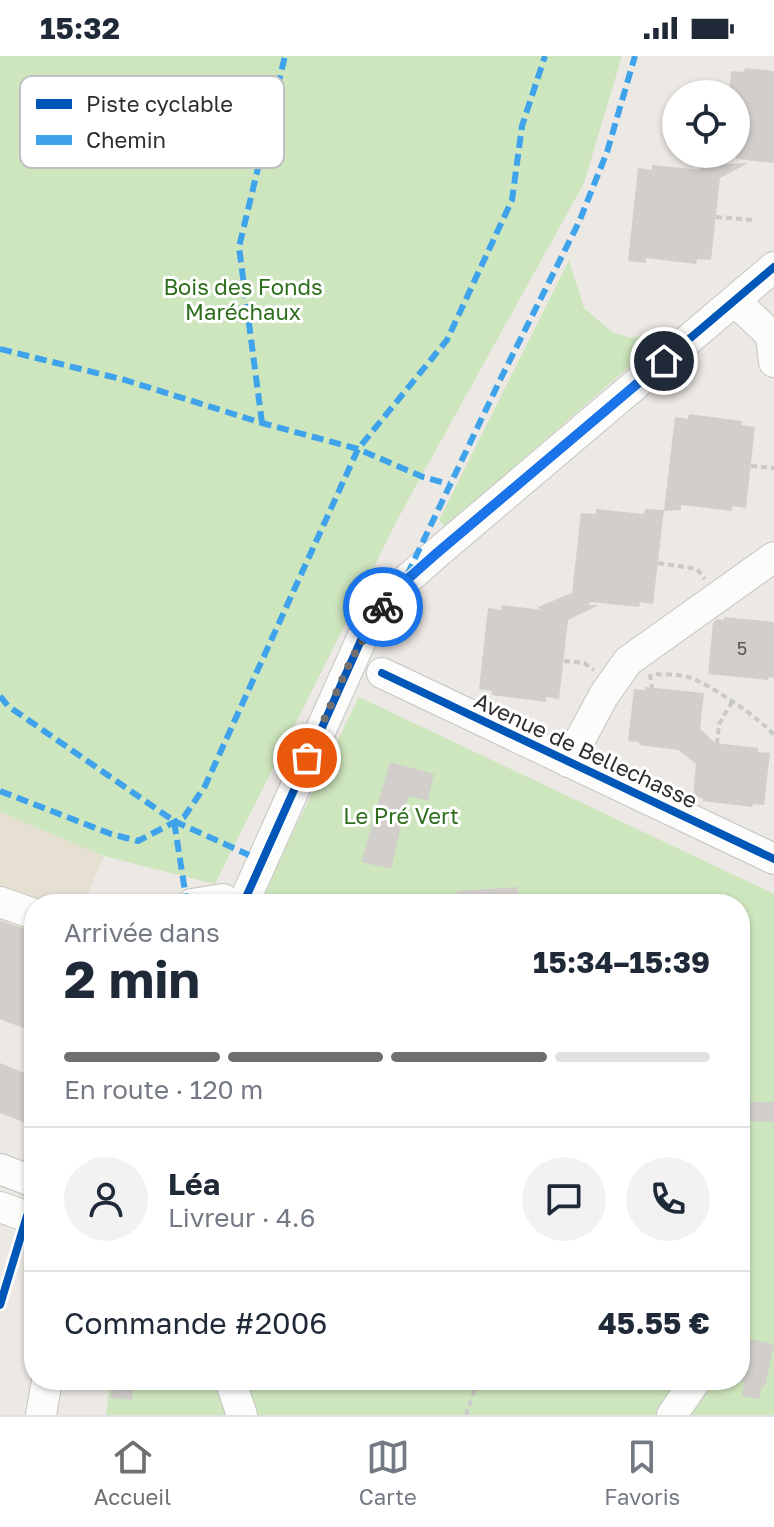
<!DOCTYPE html>
<html lang="fr">
<meta charset="utf-8">
<style>
:root{--surface:#fff;--page:#f2f2f3;--text:#1f2937;--muted:#747a83;--line:#e0e1e3;--accent:#706f6e}
body{margin:0;font-family:"Golos Text",sans-serif;background:var(--page);color:var(--text);height:100vh;display:flex;flex-direction:column;font-size:30px;white-space:nowrap}
*{box-sizing:border-box;margin:0}
p{font-size:26px;color:var(--muted)}
.icon{flex:none;width:44px;height:44px;fill:none;stroke:currentColor;stroke-width:2;stroke-linecap:round;stroke-linejoin:round}
.map{position:relative;flex:1;overflow:hidden}
.side{position:absolute;left:24px;top:838px;width:726px;height:496px;display:flex;flex-direction:column;background:var(--surface);border-radius:32px;box-shadow:0 2px 6px #0004}
.side>*{flex:none}
.buttons{position:absolute;left:662px;top:24px;display:grid;gap:16px}
.buttons a{display:grid;place-items:center;width:88px;height:88px;border-radius:50%;background:var(--surface);box-shadow:0 2px 6px #0004;font-size:40px}
.pin{position:absolute;display:grid;place-items:center;width:68px;height:68px;color:#fff;margin:-34px;border:4px solid #fff;border-radius:50%;box-shadow:0 2px 8px #0007}
.courier{position:absolute;display:grid;place-items:center;width:80px;height:80px;margin:-40px;border:6px solid #1a73e8;border-radius:50%;background:#fff;color:#222;box-shadow:0 2px 10px #0007}
.headline em{font-style:normal;font-weight:700}
.headline div{display:flex;flex-direction:column-reverse}
.headline{display:flex;align-items:center;justify-content:space-between;height:136px;padding:0 40px}
h1{font-size:52px;font-weight:700;line-height:60px}
.bar{display:grid;grid-template-columns:repeat(4,1fr);gap:12px 8px;align-content:center;height:96px;padding:0 40px}
.bar i{height:10px;border-radius:6px;background:var(--line)}
.bar .on{background:var(--accent)}
.bar p{grid-column:span 4}
.line{display:flex;align-items:center;gap:20px;padding:0 40px;border-top:2px solid var(--line)}
.line div{flex:1}
.round{display:grid;place-items:center;flex:none;width:84px;height:84px;border-radius:42px;background:var(--page)}
.status{display:flex;justify-content:space-between;align-items:center;height:56px;padding:0 40px;background:var(--surface);direction:ltr}
.status svg{height:22px;fill:currentColor}
.dock{display:flex;justify-content:space-around;align-items:center;height:112px;border-top:2px solid var(--line);background:var(--surface);font-size:22px;color:var(--muted)}
.dock a{display:grid;justify-items:center;gap:4px}
.dock .on{color:var(--accent)}
.map>svg:first-child{display:block}
.education{fill:#e6e0d3}
.green{fill:#cee6be}
.building{fill:#d1cecb}
.lines{fill:none;stroke-linecap:round;stroke-linejoin:round}
.minor-casing{stroke:#c5c4c5;stroke-width:32}
.path{stroke:#c9c9c8;stroke-width:4;stroke-dasharray:6 4;stroke-linecap:butt}
.minor{stroke:#fcfcfb;stroke-width:30}
.quiet{stroke:#3ea3eb;stroke-width:6;stroke-dasharray:12 6;stroke-linecap:butt}
.cycleway-casing{stroke:#fff;stroke-width:13}
.cycleway{stroke:#0057b8;stroke-width:8}
.done{stroke:#706f6e;stroke-width:8;stroke-dasharray:0 14.4}
.route{stroke:#1a73e8;stroke-width:10}
.labels{text-anchor:middle;dominant-baseline:central;stroke-width:6;stroke-linejoin:round;paint-order:stroke}
.number-label{font-size:18px;fill:#585857}
.park-label{font-size:22px;fill:#2c6e1b;stroke:#fff}
.street-label{font-size:22px;fill:#2e2e2e;stroke:#fff}
.key{fill:#fff;stroke:#c0c0c0;stroke-width:2}
.key-label{font-size:22px;fill:#2e2e2e}
</style>
<div class="status"><b>15:32</b><svg viewBox="0 0 49 12"><path d="M0 12V9h3v3zM5 12V6h3v6zM10 12V3h3v9zM15 12V0h3v12zM26 1h20v11H26zM47 4h2v5h-2z"/></svg></div>
<div class="map">
<svg width="774" height="1359" viewBox="0 0 774 1359">
<rect width="100%" height="100%" fill="#ece8e4"/>
<polygon class="education" points="0,756 104,800 83,848 34,848 34,976 0,963"/>
<g class="green">
<polygon points="0,0 622,0 584,127 402,455 215,828 104,800 0,756"/>
<polygon points="569,204 584,252 612,276 631,282 655,277 661,283 445,471 439,464"/>
<polygon points="359,641 774,838 774,1359 106,1359 110,1324 740,1324 740,848 258,848"/>
</g>
<g class="building">
<polygon points="745,12 774,15 774,107 736,103 736,38 729,38 731,15 744,16"/>
<polygon points="748,107 720,122 711,204 697,203 696,208 646,202 646,207 628,205 638,112 652,114 652,109 700,114 700,109"/>
<polygon points="689,358 742,365 741,369 755,371 746,452 732,450 732,455 681,449 681,454 664,455 675,361 688,363"/>
<polygon points="596,453 644,458 645,453 664,454 653,548 640,546 639,551 590,546 589,549 599,549 568,564 559,643 546,641 546,646 492,639 492,635 479,633 488,552 502,554 502,549 550,555 539,553 538,551 572,537 581,457 596,458"/>
<polygon points="724,561 774,566 774,622 769,621 768,624 708,618 713,567 717,563 724,564"/>
<polygon points="645,631 704,637 700,673 715,687 758,692 758,696 770,697 764,749 753,748 752,751 703,745 703,742 693,741 696,708 679,694 639,689 639,686 628,685 634,633 645,634"/>
<polygon points="390,706 434,718 428,745 408,740 391,813 361,806"/>
<polygon points="518,831 518,848 458,848 457,835"/>
<polygon points="0,865 34,876 34,976 0,963"/>
<polygon points="0,1007 34,1021 34,1070 0,1057"/>
<polygon points="743,1046 774,1046 774,1066 743,1065"/>
<polygon points="748,1283 774,1288 765,1330 762,1330 759,1343 742,1340 744,1326 739,1325"/>
<polygon points="113,1324 134,1324 132,1344 110,1342"/>
</g>
<g class="lines">
<g class="minor-casing">
<g id="minor">
<polyline points="735,245 771,279 774,306"/>
<polyline points="382,617 774,803"/>
<polyline points="568,706 604,639 628,605 774,501"/>
<polyline points="0,846 34,858"/>
<polyline points="192,848 223,843"/>
<polyline points="243,848 362,582 403,527 437,497 774,211"/>
<polyline points="0,1113 34,1126"/>
<polyline points="0,1151 34,1163"/>
<polyline points="230,1324 242,1359"/>
<polyline points="41,1359 47,1324"/>
<polyline points="672,1359 696,1324"/>
</g>
</g>
<g class="path">
<polyline points="716,161 753,164"/>
<polyline points="751,410 774,412"/>
<polyline points="658,507 697,513 705,523"/>
<polyline points="564,605 584,607 594,614"/>
<polyline points="650,618 652,632"/>
<path d="M656,618C666,619 678,618 688,621C706,625 763,665 774,679"/>
<polyline points="717,688 719,668 732,646"/>
<polyline points="466,1359 478,1324"/>
</g>
<use href="#minor" class="minor"/>
<g class="quiet">
<polyline points="0,293 125,324 262,367 358,393 423,421 449,428"/>
<polyline points="262,367 239,191 285,0"/>
<polyline points="407,519 502,320 579,166 607,96 635,0"/>
<polyline points="0,640 8,650 174,765 187,848"/>
<polyline points="0,735 111,778 138,785 184,761 205,730 358,393 447,284 512,144 522,70 545,0"/>
<polyline points="174,765 249,799"/>
</g>
<g class="cycleway-casing">
<g id="cycleway">
<polyline points="382,617 774,803"/>
<polyline points="243,848 362,582 403,527 437,497 774,211"/>
<polyline points="0,1249 27,1160 34,1152"/>
</g>
</g>
<use href="#cycleway" class="cycleway"/>
</g>
<g class="lines">
<polyline class="done" points="307,702 351,604 383,551"/>
<polyline class="route" points="383,551 403,527 437,497 664,305"/>
</g>
<g class="labels">
<g class="number-label">
<text x="742" y="592">5</text>
</g>
<g class="park-label">
<text x="243" y="230">Bois des Fonds<tspan x="243" dy="25">Maréchaux</tspan></text>
<text x="401" y="759">Le Pré Vert</text>
</g>
<g class="street-label">
<text transform="translate(586 694) rotate(25)">Avenue de Bellechasse</text>
</g>
</g>
<rect x="20" y="20" width="264" height="92" rx="12" class="key"/>
<rect x="36" y="43" width="36" height="10" fill="#0057b8"/>
<rect x="36" y="79" width="36" height="10" fill="#3ea3eb"/>
<g class="key-label">
<text x="86" y="56">Piste cyclable</text>
<text x="86" y="92">Chemin</text>
</g>
</svg>
<div class="buttons">
<a><svg class="icon" aria-label="locate" viewBox="0 0 24 24"><circle cx="12" cy="12" r="6"/><path d="M12 2v4M12 18v4M2 12h4M18 12h4"/></svg></a>
</div>
<div class="pin" style="left:307px;top:702px;background:#ea580c"><svg class="icon" aria-label="bag" viewBox="0 0 24 24"><path d="M5 8h14l-1 12H6zM9 8a3 3 0 0 1 6 0"/></svg></div>
<div class="pin" style="left:664px;top:305px;background:#1f2937"><svg class="icon" aria-label="home" viewBox="0 0 24 24"><path d="M3 11l9-7 9 7M6 9v11h12V9"/></svg></div>
<div class="courier" style="left:383px;top:551px"><svg class="icon" aria-label="bike" viewBox="0 0 24 24"><circle cx="6" cy="16" r="4"/><circle cx="18" cy="16" r="4"/><path d="M6 16l4-8h5l3 8M10 8l3 8H6M13 5h3"/></svg></div>
<section class="side">
<div class="headline"><div><h1>2 min</h1><p>Arrivée dans</p></div><em>15:34–15:39</em></div>
<div class="bar"><i class="on"></i><i class="on"></i><i class="on"></i><i></i><p>En route · 120 m</p></div>
<div class="line" style="height:144px"><a class="round"><svg class="icon" aria-label="person" viewBox="0 0 24 24"><circle cx="12" cy="8" r="4"/><path d="M4 21q1-7 8-7t8 7"/></svg></a><div><b>Léa</b><p>Livreur · 4.6</p></div><a class="round"><svg class="icon" aria-label="chat" viewBox="0 0 24 24"><path d="M4 5h16v11H9l-5 4z"/></svg></a><a class="round"><svg class="icon" aria-label="phone" viewBox="0 0 24 24"><path d="M5 4h4l2 5-3 2q2 4 5 5l2-3 5 2v4C11 20 4 13 5 4z"/></svg></a></div>
<div class="line" style="height:104px"><div>Commande #2006</div><b>45.55 €</b></div>
</section>
</div>
<nav class="dock">
<a class="on"><svg class="icon" aria-label="home" viewBox="0 0 24 24"><path d="M3 11l9-7 9 7M6 9v11h12V9"/></svg>Accueil</a>
<a><svg class="icon" aria-label="map" viewBox="0 0 24 24"><path d="M3 6l6-2 6 2 6-2v14l-6 2-6-2-6 2zM9 4v14M15 6v14"/></svg>Carte</a>
<a><svg class="icon" aria-label="saved" viewBox="0 0 24 24"><path d="M7 4h10v16l-5-4-5 4z"/></svg>Favoris</a>
</nav>
